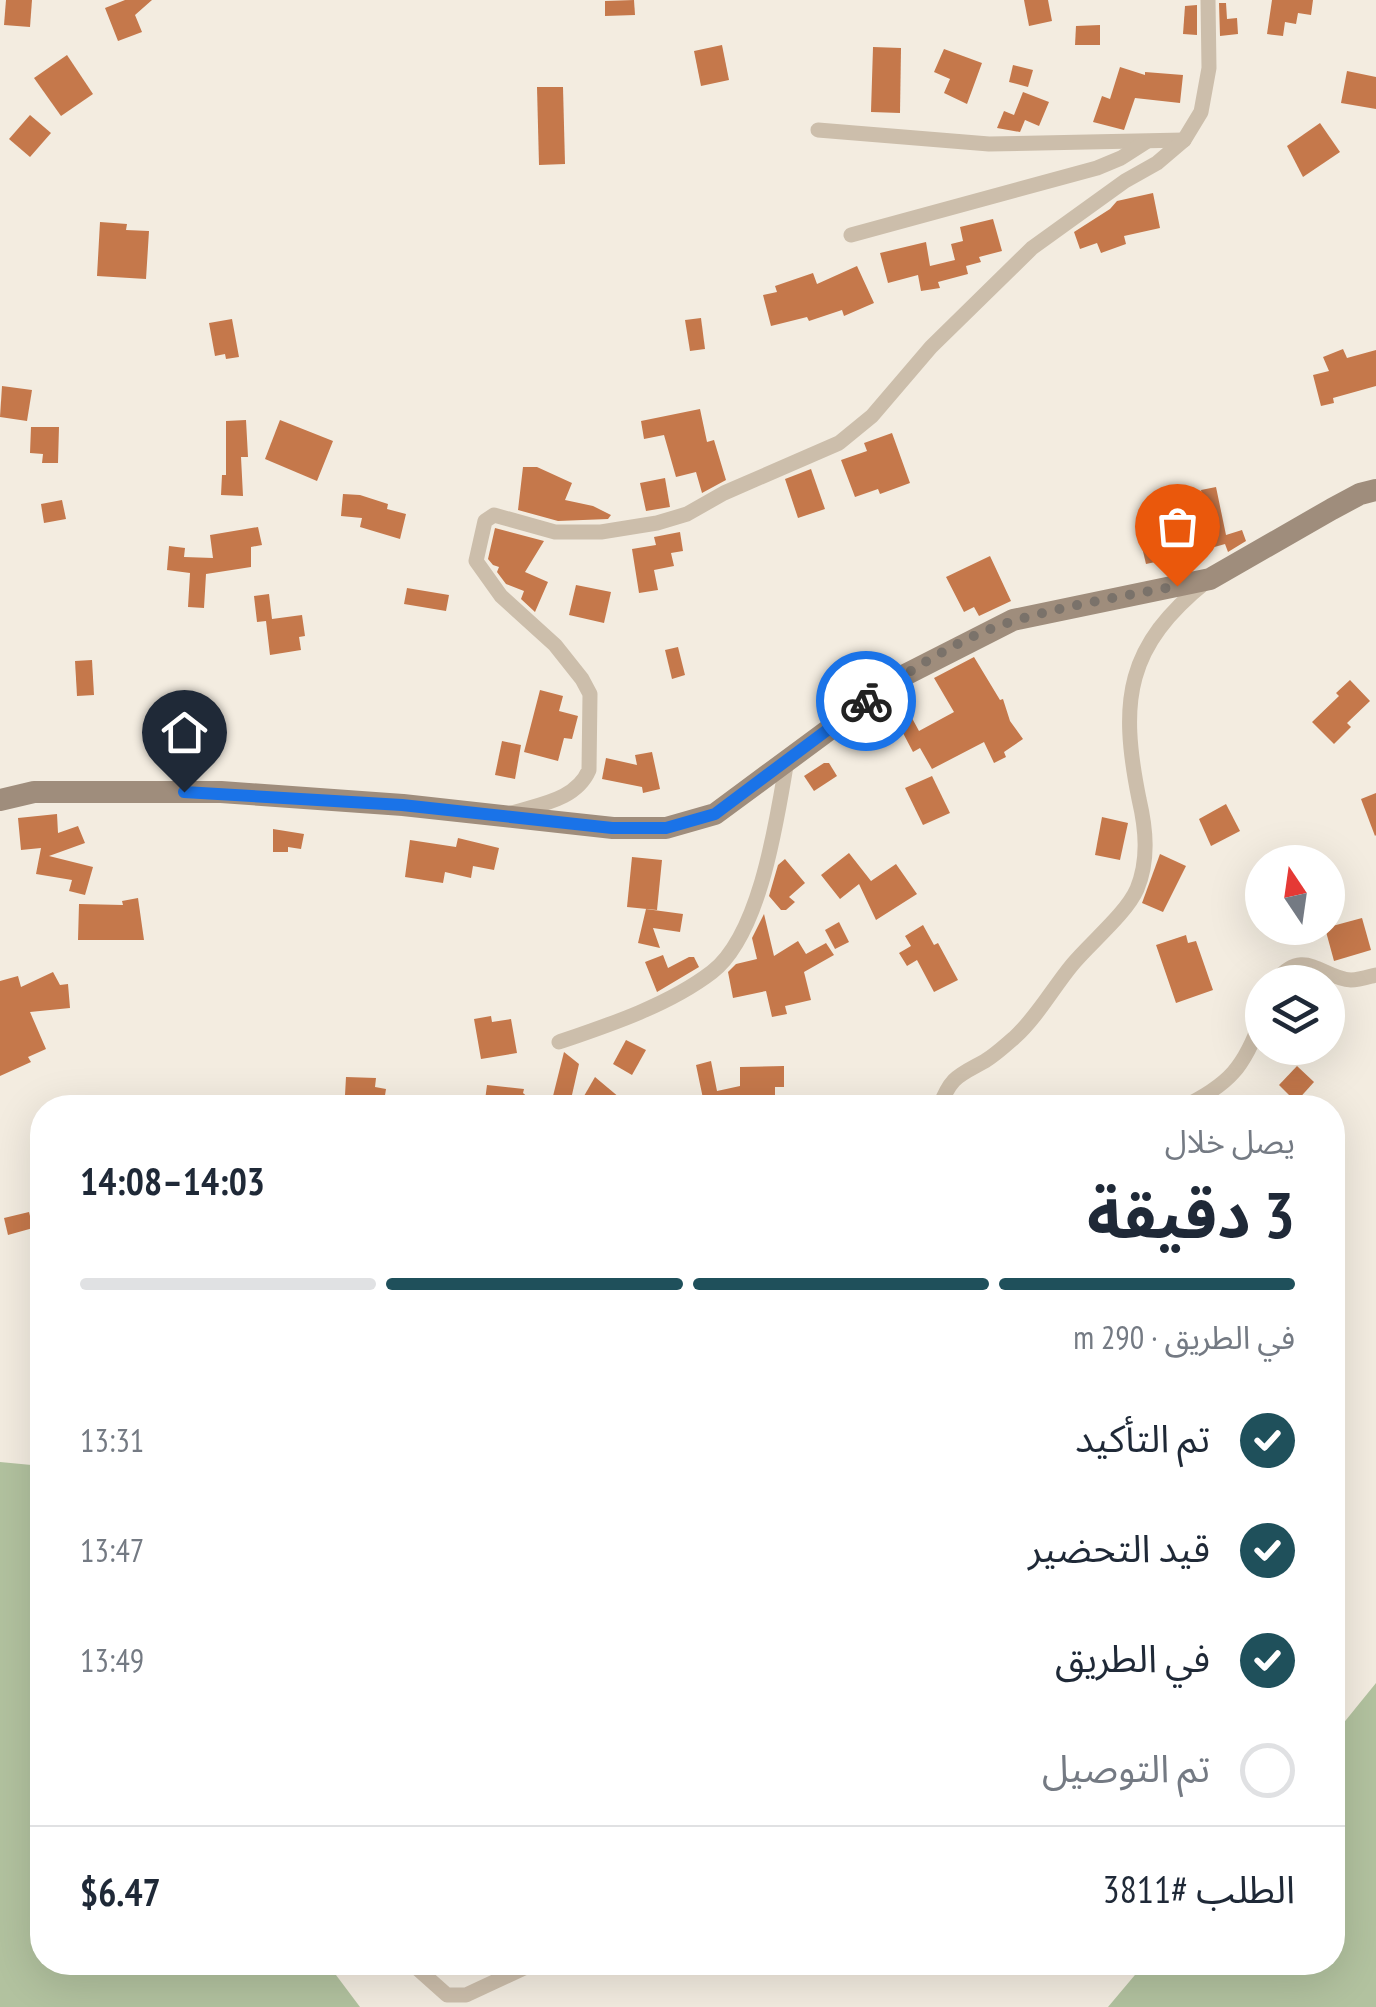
<!DOCTYPE html>
<html lang="ar">
<meta charset="utf-8">
<style>
:root{--surface:#fff;--page:#f2f2f3;--text:#1f2937;--muted:#747a83;--line:#e0e1e3;--accent:#1f505b}
body{margin:0;font-family:"PT Sans Narrow","Noto Sans Arabic",sans-serif;background:var(--page);color:var(--text);direction:rtl;height:100vh;display:flex;flex-direction:column;font-size:38px;white-space:nowrap}
*{box-sizing:border-box;margin:0}
p{font-size:32px;color:var(--muted)}
.icon{flex:none;width:55px;height:55px;fill:none;stroke:currentColor;stroke-width:2;stroke-linecap:round;stroke-linejoin:round}
.map{position:relative;flex:1;overflow:hidden;direction:ltr}
.drawer{position:absolute;left:30px;top:1095px;width:1315px;height:880px;display:flex;flex-direction:column;background:var(--surface);border-radius:40px;box-shadow:0 10px 40px #0002;direction:rtl}
.drawer>*{flex:none}
.needle{width:65px;rotate:347deg}
.tools{position:absolute;left:1245px;top:845px;display:grid;gap:20px}
.tools a{display:grid;place-items:center;width:100px;height:100px;border-radius:50%;background:var(--surface);box-shadow:0 10px 40px #0002;font-size:50px}
.pin{position:absolute;display:grid;place-items:center;width:85px;height:85px;color:#fff;margin:-102px -42px;border-radius:50% 50% 50% 0;rotate:-45deg;box-shadow:0 0 10px #0007}
.pin .icon{rotate:45deg}
.courier{position:absolute;display:grid;place-items:center;width:100px;height:100px;margin:-50px;border:8px solid #1a73e8;border-radius:50%;background:#fff;color:#222;box-shadow:0 2px 12px #0007}
.headline em{font-style:normal;font-weight:700}
.headline div{display:flex;flex-direction:column-reverse}
.headline{display:flex;align-items:center;justify-content:space-between;height:170px;padding:0 50px}
h1{font-size:65px;font-weight:700;line-height:75px}
.bar{display:grid;grid-template-columns:repeat(4,1fr);gap:15px 10px;align-content:center;height:120px;padding:0 50px}
.bar i{height:12px;border-radius:8px;background:var(--line)}
.bar .selected{background:var(--accent)}
.bar p{grid-column:span 4}
.line{display:flex;align-items:center;gap:25px;padding:0 50px;border-top:2px solid var(--line)}
.line div{flex:1}
ol{padding:0 50px;list-style:none}
li{display:flex;align-items:center;gap:30px;height:110px}
li p{margin-inline-start:auto}
li .icon{padding:10px;border-radius:50%;background:var(--accent);color:#fff;stroke-width:4}
li:last-child{color:var(--muted)}
li i{width:55px;height:55px;border:5px solid var(--line);border-radius:50%}
.map>svg:first-child{display:block}
.green{fill:#b2c29f}
.building{fill:#c5784b}
.lines{fill:none;stroke-linecap:round;stroke-linejoin:round}
.street{stroke:#ccbeab;stroke-width:15}
.secondary{stroke:#9f8d7c;stroke-width:22}
.done{stroke:#7a726a;stroke-width:10;stroke-dasharray:0 18}
.route{stroke:#1a73e8;stroke-width:12}
</style>
<div class="map">
<svg width="1376" height="2007" viewBox="0 0 1376 2007">
<rect width="100%" height="100%" fill="#f3ece0"/>
<g class="green">
<polygon points="0,1462 42,1466 42,1962 327,1963 360,2007 0,2007"/>
<polygon points="1376,1683 1376,2007 1108,2007 1145,1963 1332,1962 1333,1736"/>
</g>
<g class="building">
<polygon points="6,0 32,0 30,27 4,25"/>
<polygon points="125,0 152,0 135,15 142,32 118,41 105,8"/>
<polygon points="634,0 635,15 605,16 605,1"/>
<polygon points="1024,0 1048,0 1052,21 1029,26"/>
<polygon points="1272,0 1313,0 1311,15 1298,13 1296,24 1285,22 1283,36 1267,34"/>
<polygon points="1219,3 1226,3 1227,19 1237,18 1238,34 1220,36"/>
<polygon points="1197,5 1197,35 1183,34 1185,6"/>
<polygon points="1100,25 1100,45 1075,45 1076,26"/>
<polygon points="722,45 729,80 701,86 694,51"/>
<polygon points="873,47 901,48 900,113 871,112"/>
<polygon points="944,49 982,63 967,104 944,93 950,79 934,72"/>
<polygon points="67,55 93,94 61,116 34,78"/>
<polygon points="1013,65 1033,70 1028,87 1009,82"/>
<polygon points="1120,67 1145,75 1145,72 1183,75 1180,103 1135,98 1124,130 1093,122 1102,96 1110,99"/>
<polygon points="1347,71 1376,77 1376,109 1341,103"/>
<polygon points="537,87 563,87 565,164 539,165"/>
<polygon points="1023,92 1049,102 1039,126 1025,120 1020,132 997,128 1004,111 1014,115"/>
<polygon points="30,115 51,133 30,157 9,139"/>
<polygon points="1320,123 1340,152 1303,177 1287,146"/>
<polygon points="1153,193 1160,228 1124,236 1126,244 1101,253 1097,243 1080,249 1074,232 1110,209 1117,201"/>
<polygon points="993,219 1002,251 979,257 981,262 966,266 968,274 938,282 940,288 921,291 918,275 888,283 880,253 926,242 930,266 955,260 951,244 963,241 960,227"/>
<polygon points="100,222 127,224 126,230 149,231 146,279 97,276"/>
<polygon points="857,266 874,303 844,316 842,310 809,321 807,317 771,326 763,295 777,292 775,286 813,273 817,284"/>
<polygon points="701,318 705,349 690,351 685,320"/>
<polygon points="232,319 239,357 226,359 225,354 215,356 209,323"/>
<polygon points="1343,349 1347,358 1376,350 1376,386 1333,398 1334,403 1321,406 1313,375 1329,371 1323,357"/>
<polygon points="2,386 32,390 27,421 0,417"/>
<polygon points="700,409 707,442 714,440 726,480 702,493 696,472 676,477 664,435 644,439 641,421"/>
<polygon points="246,420 248,457 241,457 243,496 221,495 222,475 226,475 226,421"/>
<polygon points="280,420 333,441 317,481 265,459"/>
<polygon points="31,427 59,427 58,463 42,463 43,454 30,453"/>
<polygon points="892,433 910,483 880,494 878,489 855,497 841,460 867,451 864,443"/>
<polygon points="523,467 537,467 572,483 565,500 593,506 611,515 608,519 558,521 518,510"/>
<polygon points="811,469 825,509 798,518 785,479"/>
<polygon points="665,478 670,507 646,511 640,483"/>
<polygon points="1216,487 1226,535 1242,530 1246,541 1228,552 1225,544 1190,554 1180,520 1206,513 1201,490"/>
<polygon points="343,494 360,495 388,504 387,509 406,514 400,539 360,527 362,518 341,516"/>
<polygon points="62,500 66,519 44,523 41,504"/>
<polygon points="258,527 262,545 251,547 251,567 206,574 204,608 188,607 190,573 167,570 169,546 185,548 184,557 213,558 210,535"/>
<polygon points="495,528 544,541 525,572 548,582 535,612 521,599 524,591 506,584 497,572 499,567 493,565 488,559"/>
<polygon points="680,532 683,551 671,553 674,566 654,570 658,590 639,593 632,549 656,545 654,537"/>
<polygon points="1156,540 1160,561 1146,564 1141,543"/>
<polygon points="990,556 1011,601 979,616 974,607 964,612 946,577"/>
<polygon points="576,585 611,592 604,623 569,615"/>
<polygon points="407,588 449,595 446,611 404,604"/>
<polygon points="269,594 272,619 302,615 305,636 299,637 301,650 270,655 266,621 257,622 254,596"/>
<polygon points="678,647 685,675 672,679 665,650"/>
<polygon points="974,657 1000,700 1003,699 1010,721 1023,739 1004,752 1006,757 994,763 984,742 932,769 920,748 913,752 894,716 907,709 919,731 954,712 934,678"/>
<polygon points="92,660 94,695 77,696 75,661"/>
<polygon points="1350,680 1370,701 1347,723 1351,727 1334,744 1312,722 1339,696 1336,693"/>
<polygon points="540,690 563,696 559,711 578,716 572,739 564,738 558,761 524,752"/>
<polygon points="502,741 521,745 515,779 495,775"/>
<polygon points="652,752 660,789 643,793 642,787 602,779 606,758 637,765 635,755"/>
<polygon points="824,763 829,763 837,776 814,791 804,776"/>
<polygon points="932,776 950,813 923,825 905,788"/>
<polygon points="1376,793 1376,835 1375,836 1361,799"/>
<polygon points="1226,804 1240,831 1211,846 1199,819"/>
<polygon points="57,814 58,833 78,826 85,843 49,856 93,867 85,895 69,891 72,880 36,874 41,848 21,850 18,818"/>
<polygon points="1102,817 1128,823 1120,860 1095,855"/>
<polygon points="273,829 304,834 301,849 288,847 288,852 273,852"/>
<polygon points="458,838 499,848 494,870 473,866 471,878 445,872 443,883 405,877 410,840 456,847"/>
<polygon points="849,853 871,881 896,864 917,894 876,920 859,884 840,899 821,875"/>
<polygon points="1160,854 1186,866 1163,912 1142,903"/>
<polygon points="632,857 662,860 657,910 627,907"/>
<polygon points="785,859 805,883 789,897 795,902 786,910 781,910 769,896 778,865"/>
<polygon points="138,898 144,940 78,940 79,904 123,905 122,901"/>
<polygon points="646,909 683,914 680,932 653,928 660,948 638,943"/>
<polygon points="764,914 774,956 798,941 806,954 826,943 834,955 804,972 811,1000 785,1006 787,1014 772,1017 766,991 733,998 728,972 736,964 757,959 752,938"/>
<polygon points="1362,918 1371,950 1334,961 1325,928"/>
<polygon points="839,922 849,942 835,949 825,930"/>
<polygon points="923,925 934,945 938,943 958,980 934,992 917,960 907,966 899,953 911,946 905,936"/>
<polygon points="1186,935 1188,943 1196,941 1213,990 1176,1003 1156,945"/>
<polygon points="663,955 668,968 689,957 694,957 699,967 657,992 645,962"/>
<polygon points="53,972 60,985 68,984 70,1008 30,1012 46,1049 28,1057 31,1062 0,1076 0,981 18,976 21,987"/>
<polygon points="491,1016 492,1022 511,1019 517,1053 481,1059 474,1019"/>
<polygon points="626,1040 646,1050 632,1075 613,1064"/>
<polygon points="564,1052 579,1064 569,1108 550,1108"/>
<polygon points="711,1061 717,1091 740,1086 740,1067 784,1066 784,1087 775,1087 775,1104 705,1108 696,1065"/>
<polygon points="1297,1066 1314,1082 1296,1102 1279,1085"/>
<polygon points="346,1077 376,1078 375,1087 386,1089 383,1108 359,1108 360,1095 345,1095"/>
<polygon points="595,1077 620,1098 614,1108 597,1108 584,1096"/>
<polygon points="487,1085 524,1089 523,1093 540,1108 484,1108"/>
<polygon points="29,1212 33,1228 8,1235 4,1218"/>
</g>
<g class="lines">
<g class="street">
<polyline points="818,130 989,144 1184,140"/>
<polyline points="851,235 1097,168 1121,158 1146,142"/>
<path d="M512,813C540,804 576,800 589,770L590,694L582,679L555,645L501,596L476,561L485,521L494,515L555,532H601L657,523L687,514L724,493L839,443L872,416L931,347L1032,248L1125,181L1157,163L1184,140L1201,112L1209,68L1208,0"/>
<path d="M1275,982C1304,945 1322,979 1351,980C1359,980 1368,977 1376,975"/>
<path d="M559,1042C609,1025 669,1005 712,972C761,934 777,818 787,760"/>
<path d="M939,1108C951,1076 958,1076 985,1061C995,1055 1006,1045 1015,1037C1037,1017 1053,988 1072,965C1090,943 1126,914 1137,889C1149,860 1146,829 1139,799C1119,700 1126,646 1207,581"/>
<polyline points="995,1108 1003,1108"/>
<path d="M1181,1108C1229,1085 1245,1067 1262,1017"/>
<polyline points="410,1962 447,1995 466,1995 537,1962"/>
</g>
<polyline class="secondary" points="0,800 34,792 221,792 403,805 613,828 666,828 715,814 899,678 1013,620 1210,579 1332,509 1360,494 1376,490"/>
</g>
<g class="lines">
<path class="done" d="M866,701C911,670 963,635 1017,620C1069,605 1123,596 1177,586"/>
<polyline class="route" points="184,792 402,805 612,828 666,828 715,814 866,701"/>
</g>
</svg>
<div class="tools">
<a><svg class="needle" viewBox="-14 -14 28 28"><path d="M0-13l5 13h-10z" fill="#e53935"/><path d="M0 13l5-13h-10z" fill="#747a83"/></svg></a>
<a><svg class="icon" aria-label="layers" viewBox="0 0 24 24"><path d="M12 4l9 5-9 5-9-5zM3 14l9 5 9-5"/></svg></a>
</div>
<div class="pin" style="left:1177px;top:586px;background:#ea580c"><svg class="icon" aria-label="bag" viewBox="0 0 24 24"><path d="M5 8h14l-1 12H6zM9 8a3 3 0 0 1 6 0"/></svg></div>
<div class="pin" style="left:184px;top:792px;background:#1f2937"><svg class="icon" aria-label="home" viewBox="0 0 24 24"><path d="M3 11l9-7 9 7M6 9v11h12V9"/></svg></div>
<div class="courier" style="left:866px;top:701px"><svg class="icon" aria-label="bike" viewBox="0 0 24 24"><circle cx="6" cy="16" r="4"/><circle cx="18" cy="16" r="4"/><path d="M6 16l4-8h5l3 8M10 8l3 8H6M13 5h3"/></svg></div>
<section class="drawer">
<div class="headline"><div><h1>3 دقيقة</h1><p>يصل خلال</p></div><em>14:03–14:08</em></div>
<div class="bar"><i class="selected"></i><i class="selected"></i><i class="selected"></i><i></i><p>في الطريق · 290 m</p></div>
<ol>
<li><svg class="icon" aria-label="check" viewBox="0 0 24 24"><path d="M5 12l5 5 9-10"/></svg>تم التأكيد<p>13:31</p></li>
<li><svg class="icon" aria-label="check" viewBox="0 0 24 24"><path d="M5 12l5 5 9-10"/></svg>قيد التحضير<p>13:47</p></li>
<li><svg class="icon" aria-label="check" viewBox="0 0 24 24"><path d="M5 12l5 5 9-10"/></svg>في الطريق<p>13:49</p></li>
<li><i></i>تم التوصيل</li>
</ol>
<div class="line" style="height:130px"><div>الطلب #3811</div><b>$6.47</b></div>
</section>
</div>
